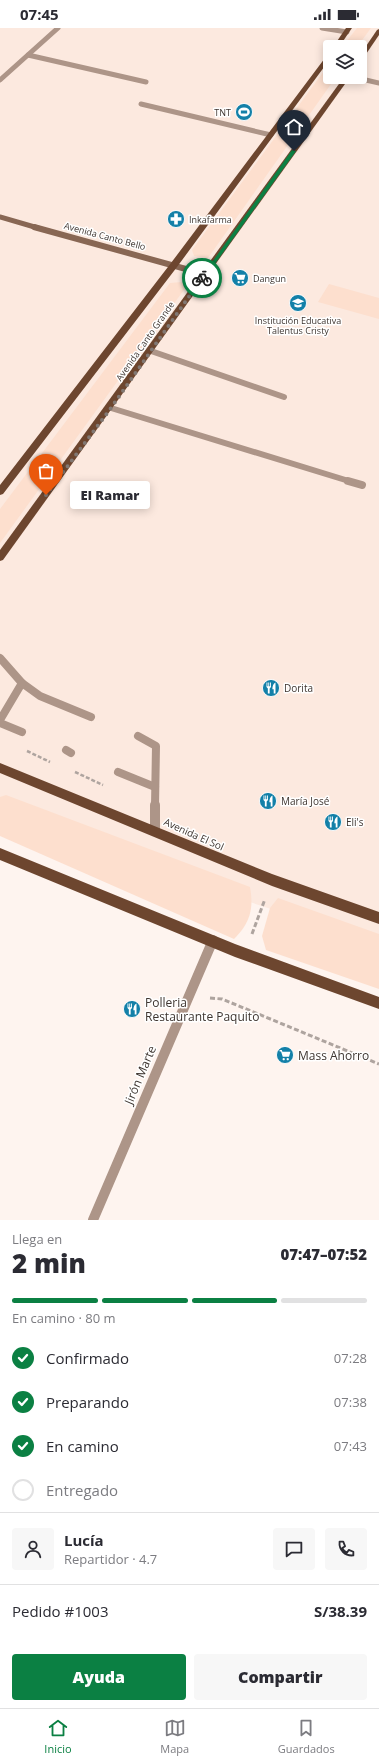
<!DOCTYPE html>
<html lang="es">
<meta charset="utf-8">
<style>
:root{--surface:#fff;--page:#f7f7f7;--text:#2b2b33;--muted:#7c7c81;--line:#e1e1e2;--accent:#0b8043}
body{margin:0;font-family:"Open Sans",sans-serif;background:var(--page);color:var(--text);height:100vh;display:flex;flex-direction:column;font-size:15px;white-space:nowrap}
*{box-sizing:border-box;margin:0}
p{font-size:13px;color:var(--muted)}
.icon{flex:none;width:22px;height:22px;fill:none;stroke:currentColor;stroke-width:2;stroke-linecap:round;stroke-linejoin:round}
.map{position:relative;height:1192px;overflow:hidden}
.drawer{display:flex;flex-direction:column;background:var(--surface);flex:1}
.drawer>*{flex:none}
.buttons{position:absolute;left:323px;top:12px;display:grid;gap:8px}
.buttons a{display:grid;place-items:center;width:44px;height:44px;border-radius:4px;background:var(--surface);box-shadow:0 2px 10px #0003;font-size:20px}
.pin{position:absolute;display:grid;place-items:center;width:34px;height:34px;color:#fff;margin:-41px -17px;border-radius:50% 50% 50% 0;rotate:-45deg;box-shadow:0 0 4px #0007}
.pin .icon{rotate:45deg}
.courier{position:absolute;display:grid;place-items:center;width:40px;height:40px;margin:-20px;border:3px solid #0b8043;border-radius:50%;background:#fff;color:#222;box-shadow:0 1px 5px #0007}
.bubble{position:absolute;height:28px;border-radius:4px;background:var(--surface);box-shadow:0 2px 10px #0003;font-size:13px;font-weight:800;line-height:28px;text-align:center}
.head em{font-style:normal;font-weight:800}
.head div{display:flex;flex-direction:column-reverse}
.head{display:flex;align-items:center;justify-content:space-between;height:68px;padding:0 12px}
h1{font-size:26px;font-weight:800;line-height:30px}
.bar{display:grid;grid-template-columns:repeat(4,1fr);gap:6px 4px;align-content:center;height:48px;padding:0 12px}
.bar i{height:5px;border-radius:3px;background:var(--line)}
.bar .selected{background:var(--accent)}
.bar p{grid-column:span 4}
.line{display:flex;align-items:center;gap:10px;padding:0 12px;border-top:1px solid var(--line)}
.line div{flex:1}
.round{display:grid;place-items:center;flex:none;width:42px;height:42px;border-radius:4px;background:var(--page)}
ol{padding:0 12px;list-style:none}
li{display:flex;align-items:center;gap:12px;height:44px}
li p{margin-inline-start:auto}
li .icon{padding:4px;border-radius:50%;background:var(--accent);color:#fff;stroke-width:4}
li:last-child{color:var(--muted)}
li i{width:22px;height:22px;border:2px solid var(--line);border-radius:50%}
.button{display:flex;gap:8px;margin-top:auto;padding:8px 12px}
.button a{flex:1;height:46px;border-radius:4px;background:var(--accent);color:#fff;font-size:16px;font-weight:800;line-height:46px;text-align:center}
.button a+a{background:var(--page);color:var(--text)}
.status{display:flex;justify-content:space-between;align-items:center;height:28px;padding:0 20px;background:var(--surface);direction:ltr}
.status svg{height:11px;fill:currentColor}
.dock{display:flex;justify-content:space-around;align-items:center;height:56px;border-top:1px solid var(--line);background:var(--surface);font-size:11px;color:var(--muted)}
.dock a{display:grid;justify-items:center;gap:2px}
.dock .selected{color:var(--accent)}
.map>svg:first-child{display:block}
.built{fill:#fce9df;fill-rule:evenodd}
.green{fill:#fddfce}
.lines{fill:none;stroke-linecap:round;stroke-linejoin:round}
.path-far1{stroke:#aea49f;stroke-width:2.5;stroke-dasharray:4 2;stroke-linecap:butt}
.path{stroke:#aea49f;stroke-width:3;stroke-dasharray:5 2.5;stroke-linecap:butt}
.lane-far3{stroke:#ad9588;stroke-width:5}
.lane-far2{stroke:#ad9588;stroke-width:6}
.lane-far1{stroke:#ad9588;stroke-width:8}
.lane{stroke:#ad9588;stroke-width:10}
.street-far1{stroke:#ad9588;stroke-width:5}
.street{stroke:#ad9588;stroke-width:10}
.secondary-far1{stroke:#886754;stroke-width:5}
.secondary{stroke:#886754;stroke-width:6}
.primary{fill:#6d462f;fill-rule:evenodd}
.route{fill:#0b8043}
.done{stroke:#817873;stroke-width:4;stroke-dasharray:0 7.2}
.labels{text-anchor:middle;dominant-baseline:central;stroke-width:3;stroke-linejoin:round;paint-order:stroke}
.far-poi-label{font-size:9px;fill:#3e3530;stroke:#fff;text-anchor:start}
.far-street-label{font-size:9px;fill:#3e3530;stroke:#fff}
.poi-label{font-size:10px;fill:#3e3530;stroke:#fff;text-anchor:start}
.street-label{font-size:10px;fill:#3e3530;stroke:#fff}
.near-poi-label{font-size:12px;fill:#3e3530;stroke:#fff;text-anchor:start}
.near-street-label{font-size:12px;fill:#3e3530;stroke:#fff}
</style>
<div class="status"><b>07:45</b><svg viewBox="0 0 49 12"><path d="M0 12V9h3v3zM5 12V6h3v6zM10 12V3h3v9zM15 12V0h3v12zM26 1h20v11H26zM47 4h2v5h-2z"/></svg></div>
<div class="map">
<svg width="379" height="1192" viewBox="0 0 379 1192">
<rect width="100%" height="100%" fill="#fef4ef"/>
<path class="built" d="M0,0H379V916L86,821L0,781ZM330,19H360V49H330Z"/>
<g class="green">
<polygon points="357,0 371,0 357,19 342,19"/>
<polygon points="330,35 330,49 336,49 208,230 194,228 192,222"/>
<polygon points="181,254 186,259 0,515 0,481 170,255"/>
<polygon points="329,256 379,270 379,291 318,274"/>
<path d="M6,767L250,859C254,881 250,895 234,911L0,808V769Z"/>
<polygon points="278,870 379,906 379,961 266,922 262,908 270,880"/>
</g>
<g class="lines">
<g class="path-far1">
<polyline points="27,723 50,734"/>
<polyline points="75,744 103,757"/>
</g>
<g class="path">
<polyline points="252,906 265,871"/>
<polyline points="210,970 222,971 379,1036"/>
</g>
<g class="lane-far3">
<polyline points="322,0 347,4"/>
<polyline points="28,27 146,54"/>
<polyline points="141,76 271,107"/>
</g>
<g class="lane-far2">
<polyline points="151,323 284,369"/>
<polyline points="111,380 352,454"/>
</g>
<g class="lane-far1">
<polyline points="348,453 362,457"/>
<polyline points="0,630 22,655 40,668 91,689"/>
<polyline points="0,692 22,655"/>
<polyline points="0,695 22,704"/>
<polyline points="138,708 156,718 155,778"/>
<polyline points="66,722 71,725"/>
<polyline points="118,744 155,759"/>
</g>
<polyline class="lane" points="155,803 155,777"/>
<g class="street-far1">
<polyline points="353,49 379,55"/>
<polyline points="0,52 58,0"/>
</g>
<polyline class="street" points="93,1192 213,912"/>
<polyline class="secondary-far1" points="0,189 38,200"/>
<polyline class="secondary" points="34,199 204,246"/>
<g class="primary">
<polygon points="346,0 352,0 339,19 333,19"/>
<polygon points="379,1 379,7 362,32 360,33 360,27 377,2"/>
<polygon points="330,25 330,31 177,239 3,466 0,467 0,457 171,235 328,26"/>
<polygon points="344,49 350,49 3,532 0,533 0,522"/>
<polygon points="0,735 272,846 379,884 379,896 272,858 0,745"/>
<polygon points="0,820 235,916 379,969 379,981 235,929 0,832"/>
</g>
</g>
<polygon class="route" points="292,122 296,123 204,251 200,251"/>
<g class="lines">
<polyline class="done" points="46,467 111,380 202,250"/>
</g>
<defs>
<g id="stadium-disc" transform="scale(0.9)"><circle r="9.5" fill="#1380a8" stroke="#fff"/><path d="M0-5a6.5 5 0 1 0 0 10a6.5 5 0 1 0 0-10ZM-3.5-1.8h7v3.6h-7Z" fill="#fff"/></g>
<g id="pharmacy-disc" transform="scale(0.9)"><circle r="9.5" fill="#1380a8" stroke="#fff"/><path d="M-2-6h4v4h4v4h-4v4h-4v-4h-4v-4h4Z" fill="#fff"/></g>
<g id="supermarket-disc" transform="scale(0.9)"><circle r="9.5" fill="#1380a8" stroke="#fff"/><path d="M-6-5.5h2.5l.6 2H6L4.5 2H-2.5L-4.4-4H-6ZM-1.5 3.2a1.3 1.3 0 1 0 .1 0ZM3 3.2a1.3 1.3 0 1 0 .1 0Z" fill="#fff"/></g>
<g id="school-disc" transform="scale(0.9)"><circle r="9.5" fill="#1380a8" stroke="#fff"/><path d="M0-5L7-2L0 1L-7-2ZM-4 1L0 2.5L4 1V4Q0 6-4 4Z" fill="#fff"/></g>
<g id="restaurant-disc" transform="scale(0.9)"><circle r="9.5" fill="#1380a8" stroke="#fff"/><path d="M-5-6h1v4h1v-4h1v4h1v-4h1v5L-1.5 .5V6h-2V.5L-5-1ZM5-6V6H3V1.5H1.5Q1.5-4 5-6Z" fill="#fff"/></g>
</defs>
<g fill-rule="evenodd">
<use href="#stadium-disc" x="244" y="84"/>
<use href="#pharmacy-disc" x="176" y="191"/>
<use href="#supermarket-disc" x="240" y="250"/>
<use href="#school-disc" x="298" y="275"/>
<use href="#restaurant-disc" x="271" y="660"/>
<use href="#restaurant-disc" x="268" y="773"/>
<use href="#restaurant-disc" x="333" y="794"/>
<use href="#restaurant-disc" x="132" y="981"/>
<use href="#supermarket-disc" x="285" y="1027"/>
</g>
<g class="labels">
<g class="far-poi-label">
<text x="231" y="84" text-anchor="end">TNT</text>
<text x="189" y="191">Inkafarma</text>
<text x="253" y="250">Dangun</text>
<text x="298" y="292" text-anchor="middle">Institución Educativa<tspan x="298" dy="10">Talentus Cristy</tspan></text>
</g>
<g class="far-street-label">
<text transform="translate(105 208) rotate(15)">Avenida Canto Bello</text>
<text transform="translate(145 313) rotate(-55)">Avenida Canto Grande</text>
</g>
<g class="poi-label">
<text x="284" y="660">Dorita</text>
<text x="281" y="773">María José</text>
<text x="346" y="794">Eli's</text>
</g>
<g class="street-label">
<text transform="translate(194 806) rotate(24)">Avenida El Sol</text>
</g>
<g class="near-poi-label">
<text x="145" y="974">Polleria<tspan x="145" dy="14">Restaurante Paquito</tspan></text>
<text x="298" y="1027">Mass Ahorro</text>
</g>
<g class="near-street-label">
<text transform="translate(140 1047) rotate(-67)">Jirón Marte</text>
</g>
</g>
</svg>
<div class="buttons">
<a><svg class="icon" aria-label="layers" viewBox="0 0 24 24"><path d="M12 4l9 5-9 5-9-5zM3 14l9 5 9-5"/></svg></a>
</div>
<div class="pin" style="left:46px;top:467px;background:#ea580c"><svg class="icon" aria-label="bag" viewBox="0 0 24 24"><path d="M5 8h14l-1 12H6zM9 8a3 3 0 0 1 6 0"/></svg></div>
<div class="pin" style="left:294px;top:123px;background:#1f2937"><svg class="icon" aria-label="home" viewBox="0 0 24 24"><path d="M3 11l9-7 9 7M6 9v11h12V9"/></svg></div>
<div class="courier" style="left:202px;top:250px"><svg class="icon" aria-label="bike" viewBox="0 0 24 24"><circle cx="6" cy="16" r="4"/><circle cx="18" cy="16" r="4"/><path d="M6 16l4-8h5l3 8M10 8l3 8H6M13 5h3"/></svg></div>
<div class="bubble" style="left:70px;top:453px;width:80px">El Ramar</div>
</div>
<section class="drawer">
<div class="head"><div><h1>2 min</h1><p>Llega en</p></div><em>07:47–07:52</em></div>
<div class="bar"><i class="selected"></i><i class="selected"></i><i class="selected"></i><i></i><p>En camino · 80 m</p></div>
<ol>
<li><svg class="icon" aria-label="check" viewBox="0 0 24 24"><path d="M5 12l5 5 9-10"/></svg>Confirmado<p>07:28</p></li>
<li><svg class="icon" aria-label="check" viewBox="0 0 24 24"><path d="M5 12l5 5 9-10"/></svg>Preparando<p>07:38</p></li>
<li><svg class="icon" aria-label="check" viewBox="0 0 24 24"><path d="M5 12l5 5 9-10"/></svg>En camino<p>07:43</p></li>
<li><i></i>Entregado</li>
</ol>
<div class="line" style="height:72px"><a class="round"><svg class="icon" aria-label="person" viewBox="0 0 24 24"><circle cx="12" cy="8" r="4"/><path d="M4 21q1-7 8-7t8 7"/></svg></a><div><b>Lucía</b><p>Repartidor · 4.7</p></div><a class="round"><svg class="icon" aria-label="chat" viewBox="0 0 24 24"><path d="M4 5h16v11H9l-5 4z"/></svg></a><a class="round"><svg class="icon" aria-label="phone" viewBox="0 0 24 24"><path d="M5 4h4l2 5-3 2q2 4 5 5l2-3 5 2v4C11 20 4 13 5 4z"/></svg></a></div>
<div class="line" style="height:52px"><div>Pedido #1003</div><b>S/38.39</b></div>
<div class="button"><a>Ayuda</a><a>Compartir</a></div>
</section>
<nav class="dock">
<a class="selected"><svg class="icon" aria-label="home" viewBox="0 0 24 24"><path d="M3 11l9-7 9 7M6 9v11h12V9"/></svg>Inicio</a>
<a><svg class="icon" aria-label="map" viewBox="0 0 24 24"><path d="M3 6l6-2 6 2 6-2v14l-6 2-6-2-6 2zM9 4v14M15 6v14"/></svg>Mapa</a>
<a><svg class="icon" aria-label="saved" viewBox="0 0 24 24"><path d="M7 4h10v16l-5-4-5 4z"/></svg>Guardados</a>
</nav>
